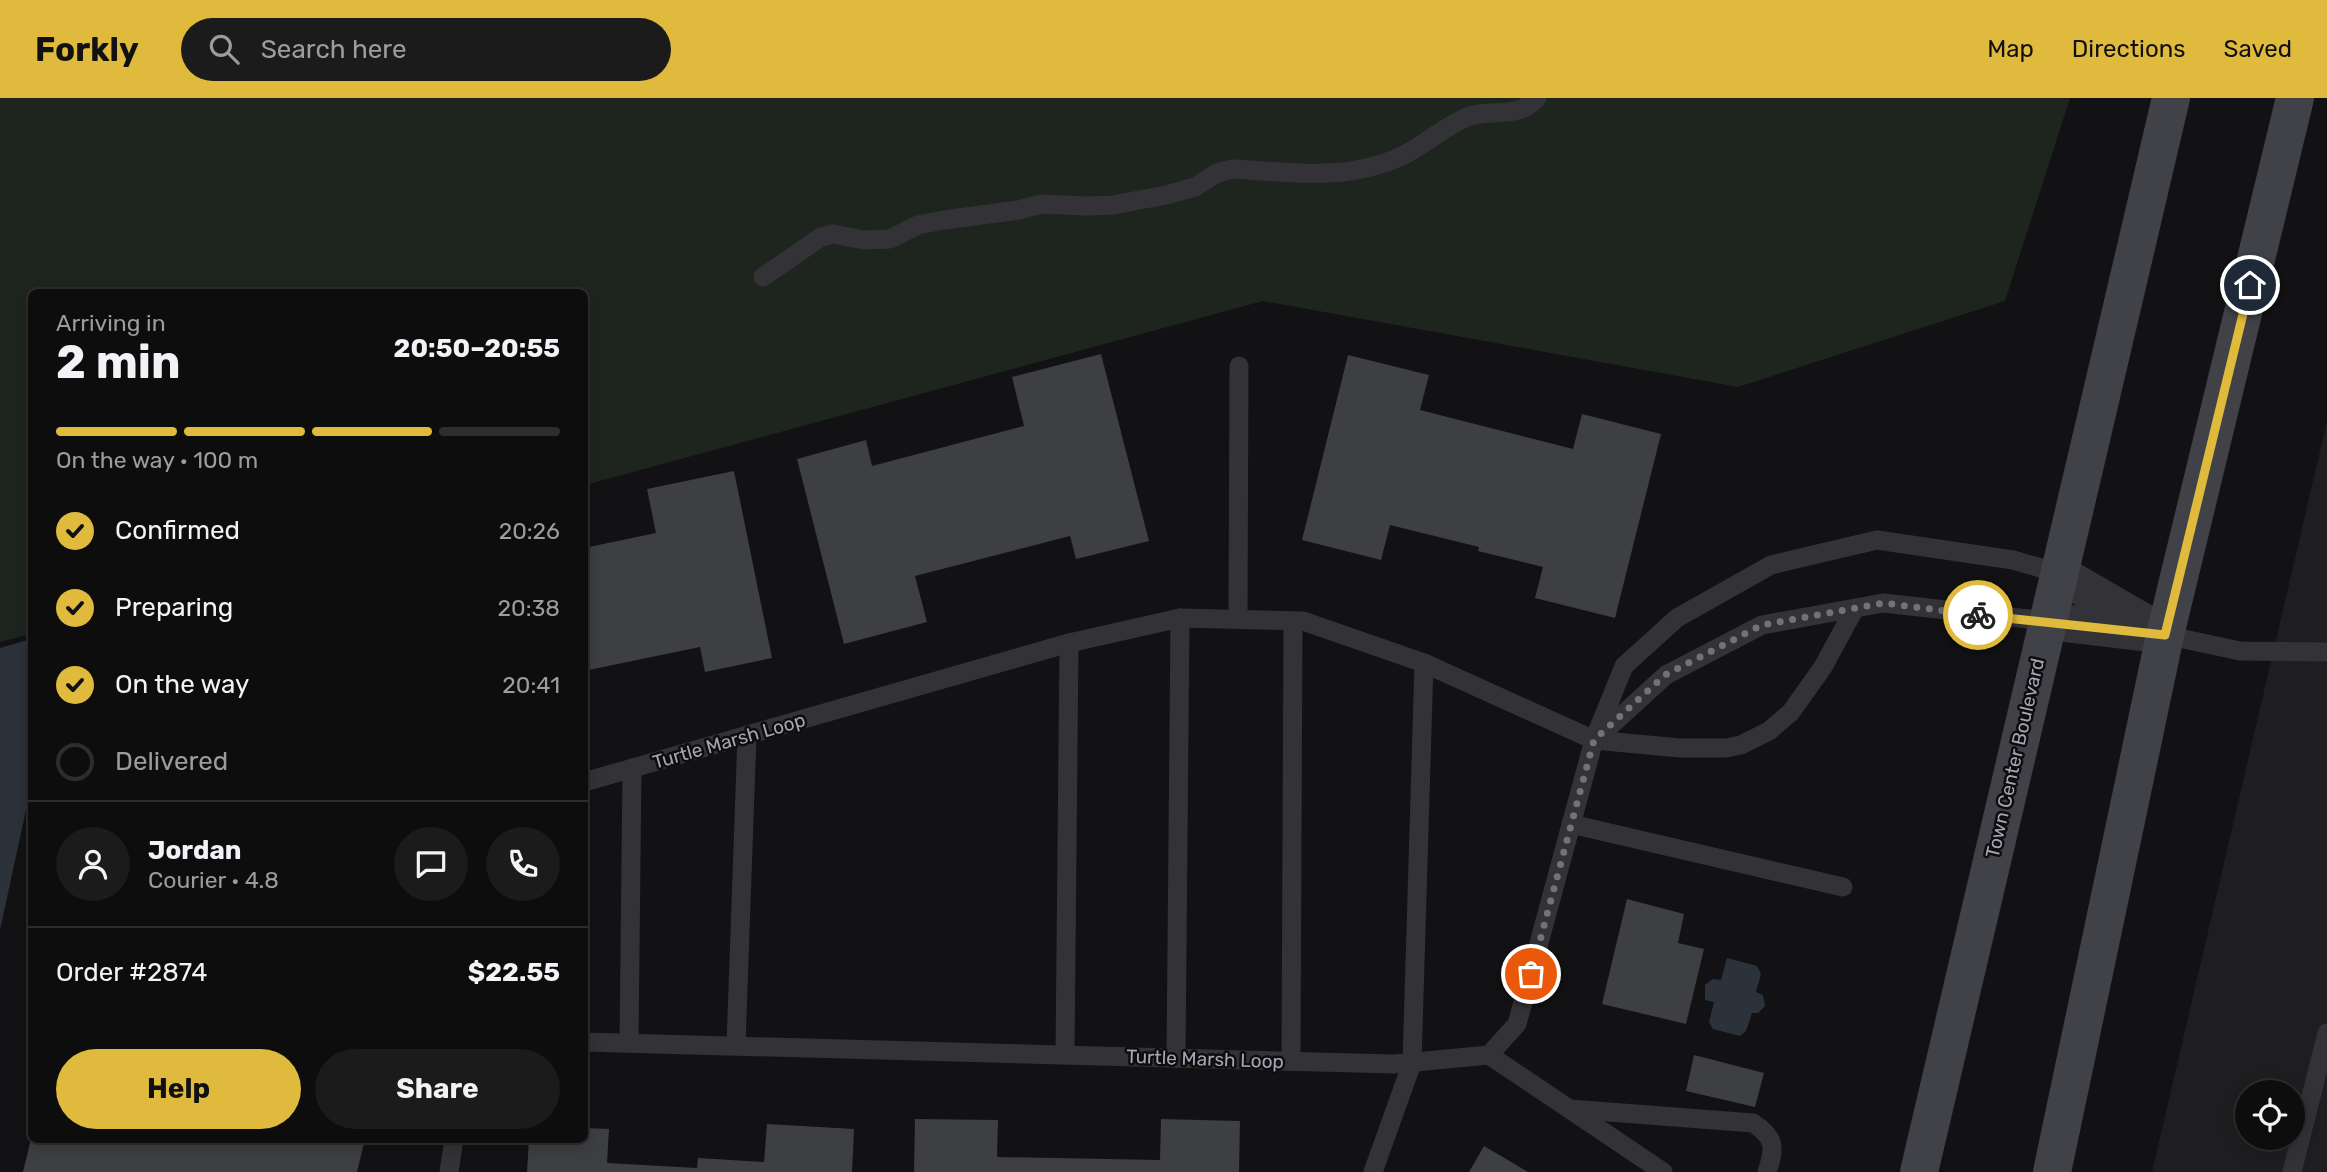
<!DOCTYPE html>
<meta charset="utf-8">
<style>
:root{--surface:#0e0d0e;--page:#1c1b1c;--text:#f1f3f6;--muted:#9b9c9e;--line:#2e2d2e;--accent:#dfba3d}
body{margin:0;font-family:Rubik,sans-serif;background:var(--page);color:var(--text);height:100vh;display:flex;flex-direction:column;font-size:26px;white-space:nowrap}
*{box-sizing:border-box;margin:0}
p{font-size:23px;color:var(--muted)}
.icon{flex:none;width:38px;height:38px;fill:none;stroke:currentColor;stroke-width:2;stroke-linecap:round;stroke-linejoin:round}
.map{position:relative;flex:1;overflow:hidden}
.drawer{position:absolute;left:28px;top:191px;width:560px;height:854px;display:flex;flex-direction:column;background:var(--surface);border-radius:10px;box-shadow:0 4px 18px #0003,0 0 0 2px var(--line)}
.drawer>*{flex:none}
.buttons{position:absolute;left:2235px;top:982px;display:grid;gap:14px}
.buttons a{display:grid;place-items:center;width:70px;height:70px;border-radius:50%;background:var(--surface);box-shadow:0 4px 18px #0003,0 0 0 2px var(--line);font-size:35px}
.pin{position:absolute;display:grid;place-items:center;width:60px;height:60px;color:#fff;margin:-30px;border:4px solid #fff;border-radius:50%;box-shadow:0 2px 7px #0007}
.courier{position:absolute;display:grid;place-items:center;width:70px;height:70px;margin:-35px;border:5px solid #dfba3d;border-radius:50%;background:#fff;color:#222;box-shadow:0 2px 9px #0007}
.summary em{font-style:normal;font-weight:700}
.summary div{display:flex;flex-direction:column-reverse}
.summary{display:flex;align-items:center;justify-content:space-between;height:119px;padding:0 28px}
h1{font-size:46px;font-weight:700;line-height:52px}
.bar{display:grid;grid-template-columns:repeat(4,1fr);gap:10px 7px;align-content:center;height:84px;padding:0 28px}
.bar i{height:9px;border-radius:5px;background:var(--line)}
.bar .current{background:var(--accent)}
.bar p{grid-column:span 4}
.line{display:flex;align-items:center;gap:18px;padding:0 28px;border-top:2px solid var(--line)}
.line div{flex:1}
.round{display:grid;place-items:center;flex:none;width:74px;height:74px;border-radius:37px;background:var(--page)}
ol{padding:0 28px;list-style:none}
li{display:flex;align-items:center;gap:21px;height:77px}
li p{margin-inline-start:auto}
li .icon{padding:7px;border-radius:50%;background:var(--accent);color:#111;stroke-width:4}
li:last-child{color:var(--muted)}
li i{width:38px;height:38px;border:4px solid var(--line);border-radius:50%}
.cta{display:flex;gap:14px;margin-top:auto;padding:14px 28px}
.cta a{flex:1;height:80px;border-radius:42px;background:var(--accent);color:#111;font-size:28px;font-weight:700;line-height:80px;text-align:center}
.cta a+a{background:var(--page);color:var(--text)}
header{display:flex;align-items:center;gap:42px;box-sizing:border-box;height:98px;padding:0 35px;background:var(--accent);color:#111}
header strong{font-size:33px}
nav{display:flex;gap:38px;margin-inline-start:auto;font-size:24px}
.search{width:490px;height:63px;background:var(--page);display:flex;align-items:center;gap:18px;box-sizing:border-box;padding:0 24px;border-radius:38px;color:var(--muted);font-size:26px}
.map>svg:first-child{display:block}
.built{fill:#1e1e20;fill-rule:evenodd}
.green{fill:#1e251f}
.water{fill:#2c323a}
.building{fill:#3e3f43}
.lines{fill:none;stroke-linecap:round;stroke-linejoin:round}
.lane{stroke:#333337;stroke-width:19}
.street{stroke:#333337;stroke-width:38}
.secondary{stroke:#414247;stroke-width:38}
.done{stroke:#71727a;stroke-width:7;stroke-dasharray:0 12.6}
.route{stroke:#dfba3d;stroke-width:9}
.labels{text-anchor:middle;dominant-baseline:central;stroke-width:5;stroke-linejoin:round;paint-order:stroke}
.street-label{font-size:19px;fill:#a4a7b2;stroke:#0d0c0e}
</style>
<header>
<strong>Forkly</strong>
<div class="search"><svg class="icon" aria-label="search" viewBox="0 0 24 24"><circle cx="10" cy="10" r="6"/><path d="M15 15l6 6"/></svg>Search here</div>
<nav><a>Map</a><a>Directions</a><a>Saved</a></nav>
</header>
<div class="map">
<svg width="2327" height="1074" viewBox="0 0 2327 1074">
<rect width="100%" height="100%" fill="#121113"/>
<path class="built" d="M2327,323V1074H2152ZM2247,994H2292V1040H2247Z"/>
<polygon class="green" points="0,0 2070,0 2005,203 1738,289 1263,203 585,387 584,194 32,194 31,536 0,544"/>
<g class="water">
<polygon points="31,541 31,689 0,832 0,550"/>
<polygon points="1727,860 1757,868 1761,876 1756,894 1763,897 1765,908 1758,915 1752,915 1746,933 1740,938 1713,931 1709,924 1714,904 1705,902 1705,887 1713,881 1721,882"/>
</g>
<g class="building">
<polygon points="1101,256 1149,443 1076,461 1070,438 915,478 927,524 844,546 797,361 866,342 872,368 1024,328 1012,279"/>
<polygon points="1348,257 1429,277 1420,312 1573,351 1582,316 1661,336 1615,520 1535,500 1543,469 1478,453 1479,449 1390,427 1381,462 1302,442"/>
<polygon points="734,373 772,560 705,574 700,549 584,573 584,450 656,435 647,391"/>
<polygon points="1627,801 1684,816 1678,845 1704,851 1686,926 1602,906"/>
<polygon points="1694,957 1764,975 1755,1009 1686,993"/>
<polygon points="915,1021 998,1022 997,1059 1160,1062 1161,1021 1240,1023 1239,1074 914,1074"/>
<polygon points="767,1026 854,1031 852,1074 527,1074 529,1041 584,1041 584,1030 609,1031 607,1065 697,1070 698,1060 764,1064"/>
<polygon points="31,1041 279,1043 365,1041 357,1074 23,1074"/>
<polygon points="1484,1048 1528,1074 1469,1074"/>
</g>
<g class="lines">
<g class="lane">
<path d="M763,179L821,139L833,136L864,142L890,141L918,127L944,122L1019,112L1041,106L1086,108L1113,107L1166,97L1195,89L1217,75L1232,71C1291,74 1346,84 1402,58C1424,47 1444,29 1467,19C1492,9 1516,23 1537,0"/>
<polyline points="1238,521 1239,268"/>
<polyline points="2165,537 2240,553 2327,554"/>
<polyline points="1598,639 1666,577 1762,527 1883,505 2047,523"/>
<polyline points="584,684 1069,545 1180,520 1303,523 1424,565 1594,642 1680,650 1726,650 1741,647 1769,633 1791,614 1823,569 1855,510"/>
<polyline points="1571,726 1843,789"/>
<polyline points="584,944 1394,966 1489,957 1517,926 1594,642 1624,568 1677,520 1771,467 1877,442 2013,462 2058,475"/>
<polyline points="629,945 632,670"/>
<polyline points="736,947 747,637"/>
<polyline points="1065,957 1069,545"/>
<polyline points="1489,957 1663,1074"/>
<polyline points="1176,960 1180,520"/>
<polyline points="1291,963 1293,523"/>
<path d="M1570,1011L1753,1025C1776,1040 1775,1050 1767,1074"/>
<polyline points="449,1074 454,1041"/>
<polyline points="1373,1074 1412,965 1424,565"/>
<polyline points="2292,1074 2327,935"/>
</g>
<g class="street">
<polyline points="2058,475 2165,537"/>
<polyline points="2047,523 2149,535"/>
</g>
<g class="secondary">
<polyline points="1919,1074 2171,0"/>
<polyline points="2052,1074 2165,537 2295,0"/>
</g>
</g>
<g class="lines">
<polyline class="done" points="1531,876 1594,642 1665,577 1762,527 1883,505 1978,517"/>
<polyline class="route" points="1978,517 2165,537 2250,187"/>
</g>
<g class="labels">
<g class="street-label">
<text transform="translate(729 643) rotate(-16)">Turtle Marsh Loop</text>
<text transform="translate(2015 660) rotate(-77)">Town Center Boulevard</text>
<text transform="translate(1205 961) rotate(2)">Turtle Marsh Loop</text>
</g>
</g>
</svg>
<div class="buttons">
<a><svg class="icon" aria-label="locate" viewBox="0 0 24 24"><circle cx="12" cy="12" r="6"/><path d="M12 2v4M12 18v4M2 12h4M18 12h4"/></svg></a>
</div>
<div class="pin" style="left:1531px;top:876px;background:#ea580c"><svg class="icon" aria-label="bag" viewBox="0 0 24 24"><path d="M5 8h14l-1 12H6zM9 8a3 3 0 0 1 6 0"/></svg></div>
<div class="pin" style="left:2250px;top:187px;background:#1f2937"><svg class="icon" aria-label="home" viewBox="0 0 24 24"><path d="M3 11l9-7 9 7M6 9v11h12V9"/></svg></div>
<div class="courier" style="left:1978px;top:517px"><svg class="icon" aria-label="bike" viewBox="0 0 24 24"><circle cx="6" cy="16" r="4"/><circle cx="18" cy="16" r="4"/><path d="M6 16l4-8h5l3 8M10 8l3 8H6M13 5h3"/></svg></div>
<section class="drawer">
<div class="summary"><div><h1>2 min</h1><p>Arriving in</p></div><em>20:50–20:55</em></div>
<div class="bar"><i class="current"></i><i class="current"></i><i class="current"></i><i></i><p>On the way · 100 m</p></div>
<ol>
<li><svg class="icon" aria-label="check" viewBox="0 0 24 24"><path d="M5 12l5 5 9-10"/></svg>Confirmed<p>20:26</p></li>
<li><svg class="icon" aria-label="check" viewBox="0 0 24 24"><path d="M5 12l5 5 9-10"/></svg>Preparing<p>20:38</p></li>
<li><svg class="icon" aria-label="check" viewBox="0 0 24 24"><path d="M5 12l5 5 9-10"/></svg>On the way<p>20:41</p></li>
<li><i></i>Delivered</li>
</ol>
<div class="line" style="height:126px"><a class="round"><svg class="icon" aria-label="person" viewBox="0 0 24 24"><circle cx="12" cy="8" r="4"/><path d="M4 21q1-7 8-7t8 7"/></svg></a><div><b>Jordan</b><p>Courier · 4.8</p></div><a class="round"><svg class="icon" aria-label="chat" viewBox="0 0 24 24"><path d="M4 5h16v11H9l-5 4z"/></svg></a><a class="round"><svg class="icon" aria-label="phone" viewBox="0 0 24 24"><path d="M5 4h4l2 5-3 2q2 4 5 5l2-3 5 2v4C11 20 4 13 5 4z"/></svg></a></div>
<div class="line" style="height:91px"><div>Order #2874</div><b>$22.55</b></div>
<div class="cta"><a>Help</a><a>Share</a></div>
</section>
</div>
